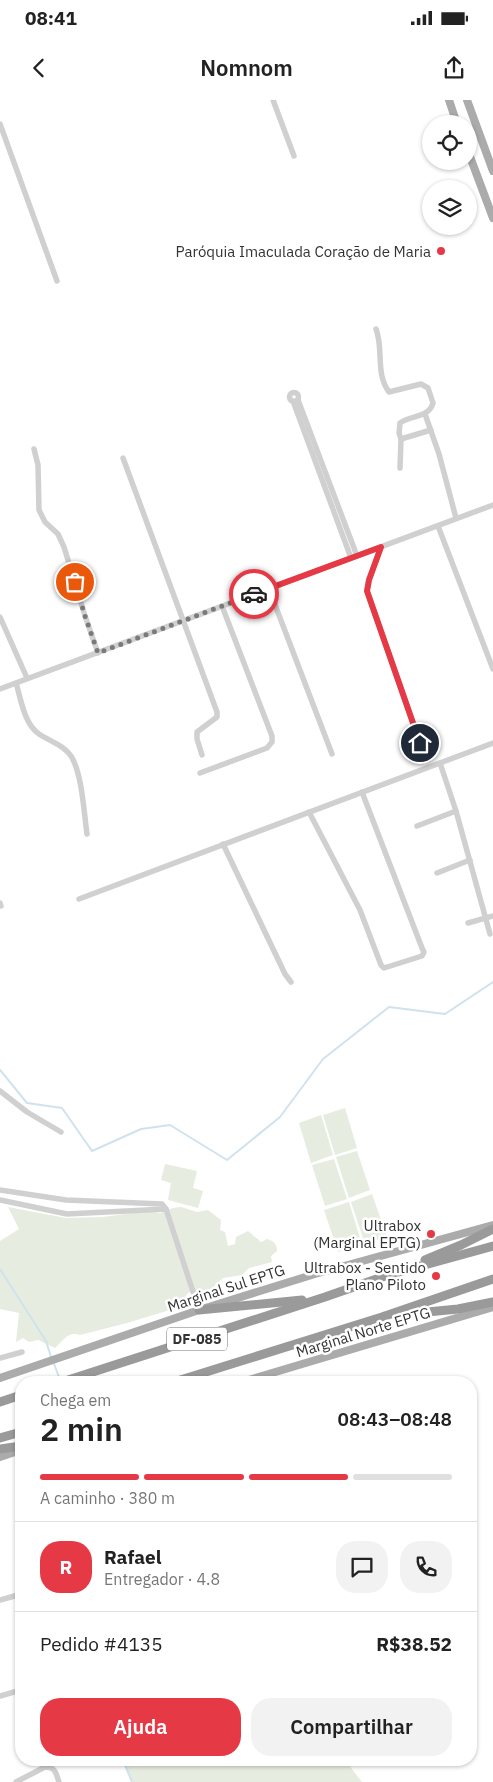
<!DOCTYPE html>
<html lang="pt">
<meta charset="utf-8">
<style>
:root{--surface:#fff;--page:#f2f2f2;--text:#222;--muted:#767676;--line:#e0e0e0;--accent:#e63946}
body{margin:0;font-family:"IBM Plex Sans",sans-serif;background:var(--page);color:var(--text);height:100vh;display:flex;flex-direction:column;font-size:19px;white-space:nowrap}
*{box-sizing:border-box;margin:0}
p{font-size:16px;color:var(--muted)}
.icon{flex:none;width:28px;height:28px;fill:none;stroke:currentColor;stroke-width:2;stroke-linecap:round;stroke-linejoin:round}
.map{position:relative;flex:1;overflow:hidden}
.side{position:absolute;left:15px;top:1276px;width:462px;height:390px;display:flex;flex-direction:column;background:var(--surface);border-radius:20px;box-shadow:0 1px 4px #0004}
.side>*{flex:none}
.tools{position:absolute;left:422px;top:15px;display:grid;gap:10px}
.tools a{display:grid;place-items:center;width:55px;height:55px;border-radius:50%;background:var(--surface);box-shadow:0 1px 4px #0004;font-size:25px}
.pin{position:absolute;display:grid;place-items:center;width:42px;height:42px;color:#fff;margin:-21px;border:2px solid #fff;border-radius:50%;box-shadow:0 1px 5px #0007}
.courier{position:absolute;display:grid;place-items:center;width:50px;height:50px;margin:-25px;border:4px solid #e63946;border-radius:50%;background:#fff;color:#222;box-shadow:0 1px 6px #0007}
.summary em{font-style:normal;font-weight:600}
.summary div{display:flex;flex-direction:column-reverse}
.summary{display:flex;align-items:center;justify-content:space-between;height:85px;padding:0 25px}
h1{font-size:32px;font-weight:600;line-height:38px}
.bar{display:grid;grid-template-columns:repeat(4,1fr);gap:8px 5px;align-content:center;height:60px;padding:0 25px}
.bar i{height:6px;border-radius:4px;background:var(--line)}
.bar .current{background:var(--accent)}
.bar p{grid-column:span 4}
.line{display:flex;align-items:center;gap:12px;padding:0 25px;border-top:1px solid var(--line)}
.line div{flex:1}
.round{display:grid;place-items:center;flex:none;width:52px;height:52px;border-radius:20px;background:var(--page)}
.button{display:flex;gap:10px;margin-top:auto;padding:10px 25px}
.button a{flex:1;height:58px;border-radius:20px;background:var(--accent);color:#fff;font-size:20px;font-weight:600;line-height:58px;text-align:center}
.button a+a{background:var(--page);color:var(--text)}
.status{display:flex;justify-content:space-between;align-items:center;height:35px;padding:0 25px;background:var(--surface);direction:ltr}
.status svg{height:14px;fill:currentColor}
header{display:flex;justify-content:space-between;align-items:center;height:65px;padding:0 25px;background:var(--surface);font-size:22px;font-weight:600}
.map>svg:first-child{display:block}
.green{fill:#e6ecdf}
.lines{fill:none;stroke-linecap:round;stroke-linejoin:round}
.stream{stroke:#cfe2ee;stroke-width:2}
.minor{stroke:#d0d0d0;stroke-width:5.5}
.major{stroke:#ababab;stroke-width:8}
.highway{stroke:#9a9a9a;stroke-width:9}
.done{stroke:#7a7a7a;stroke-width:5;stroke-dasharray:0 9}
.route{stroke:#e63946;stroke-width:6}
.poi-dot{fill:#e63946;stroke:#fff;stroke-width:2}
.labels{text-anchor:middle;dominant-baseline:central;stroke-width:5;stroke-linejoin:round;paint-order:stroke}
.shield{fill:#fff;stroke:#707070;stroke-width:1}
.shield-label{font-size:14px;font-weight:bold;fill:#333}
.poi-label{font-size:15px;fill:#333;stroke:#fff;text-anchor:end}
.street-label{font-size:15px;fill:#333;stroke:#fff}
</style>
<div class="status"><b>08:41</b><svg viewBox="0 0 49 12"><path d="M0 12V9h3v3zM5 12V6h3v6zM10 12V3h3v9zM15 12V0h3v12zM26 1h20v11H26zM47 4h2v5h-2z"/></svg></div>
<header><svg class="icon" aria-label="back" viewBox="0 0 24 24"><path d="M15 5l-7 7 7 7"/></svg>Nomnom<svg class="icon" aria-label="share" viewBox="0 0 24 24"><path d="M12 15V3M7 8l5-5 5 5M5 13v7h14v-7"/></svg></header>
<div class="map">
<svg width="493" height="1682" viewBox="0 0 493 1682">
<rect width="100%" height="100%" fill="#fff"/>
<g class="green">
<polygon points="345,1008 357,1048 335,1055 323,1015"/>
<polygon points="321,1015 333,1055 311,1063 299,1023"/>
<polygon points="357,1051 370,1090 349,1098 336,1057"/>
<polygon points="334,1059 347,1099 325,1106 312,1065"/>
<polygon points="165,1064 197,1071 193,1088 203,1091 198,1108 168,1100 171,1083 161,1080"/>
<polygon points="372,1094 387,1137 365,1144 351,1102"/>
<polygon points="349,1102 362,1145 338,1152 324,1110"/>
<path d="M8,1107L66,1118L103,1117L148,1111L160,1113L173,1108L181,1107L197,1112L208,1110L221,1120L220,1130L225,1132L228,1146L235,1144L236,1137L248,1131L261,1142L267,1139C274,1141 277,1144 277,1151L271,1156L272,1162L249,1168L242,1175L223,1178L201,1199L190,1192L186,1195L183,1206L127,1223L80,1235C68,1231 63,1241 55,1248L38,1240L29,1242L23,1238L16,1242L19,1213L0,1209V1141L19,1129Z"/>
<polygon points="123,1660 345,1660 362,1682 132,1682"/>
</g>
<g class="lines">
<g class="stream">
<polyline points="0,970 27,1003 62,1008 92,1051 141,1029 170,1025 227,1060 280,1017 323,959 389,907 445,914 493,882"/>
<polyline points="0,1169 46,1241 51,1257"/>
<polyline points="53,1261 60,1280"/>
<polyline points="123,1660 132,1682"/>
</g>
<g class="minor">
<polyline points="273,0 294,56"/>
<polyline points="0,24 57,181"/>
<path d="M376,229C384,250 375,273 389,292L421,284L428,288L433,303C429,318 411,315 400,323L399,333L401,339L400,368"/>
<circle cx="294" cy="297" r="4.5"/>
<polyline points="298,300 357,456"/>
<polyline points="293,301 351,458"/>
<polyline points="425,314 439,354 456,418"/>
<polyline points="401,339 431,330"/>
<polyline points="34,349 38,365 39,410 45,422 58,434 64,447 85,516 98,553"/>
<polyline points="123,358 217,612 217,617 197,632 197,639 202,655"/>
<polyline points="438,426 493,569"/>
<polyline points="381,447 369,479 367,491 424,655"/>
<polyline points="269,489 332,654"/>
<polyline points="0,517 27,578"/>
<path d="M16,583C21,599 24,624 39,634C49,641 64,645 71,656C82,673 84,713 87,734"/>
<polyline points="0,589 493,405"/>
<polyline points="440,663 456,711 490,834"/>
<polyline points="200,673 267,648 272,642 272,636 222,506"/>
<polyline points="309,712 360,810 381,865 384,868 422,856 424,852 422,848 362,692"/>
<polyline points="417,726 456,711"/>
<polyline points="223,744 285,874 291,882"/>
<polyline points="437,773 470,760"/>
<polyline points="79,799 493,643"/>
<polyline points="0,803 1,806"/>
<polyline points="468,823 493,816"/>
<polyline points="0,991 27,1012 61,1032"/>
<polyline points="0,1090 66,1100 162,1104 166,1109 199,1210"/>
<polyline points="0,1100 67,1114 166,1109"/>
<polyline points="0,1258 22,1252"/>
<polyline points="0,1500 18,1495"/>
<polyline points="0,1596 21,1590"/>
<path d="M16,1682L45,1667C56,1667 56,1674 59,1682"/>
</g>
<g class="major">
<polyline points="449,0 457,24"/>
<polyline points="467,0 493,71"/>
<polyline points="469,54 493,118"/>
<polyline points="0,1278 199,1210 315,1174 493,1125"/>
<polyline points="242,1282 493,1207"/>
<polyline points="0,1357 21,1350"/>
</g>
<g class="highway">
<polyline points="425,1160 461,1145 493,1129"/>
<polyline points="199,1210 302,1200"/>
<polyline points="397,1215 458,1209 493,1202"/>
<polyline points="62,1282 325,1197 388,1175 493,1146"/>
<polyline points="174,1282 382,1217 493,1179"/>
<polyline points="0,1302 21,1295"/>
<polyline points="0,1338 21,1332"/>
<polyline points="0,1349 21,1346"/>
</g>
</g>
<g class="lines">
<polyline class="done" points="75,482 85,516 98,553 254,494"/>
<polyline class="route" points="254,494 381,447 369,480 367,491 420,643"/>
</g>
<g class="poi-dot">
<circle cx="441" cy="151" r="5"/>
<circle cx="431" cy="1134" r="5"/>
<circle cx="436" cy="1176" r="5"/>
</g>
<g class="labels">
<rect class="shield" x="167" y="1227.5" width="60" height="23" rx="4"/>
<g class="shield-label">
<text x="197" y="1239">DF-085</text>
</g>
<g class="poi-label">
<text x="431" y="151">Paróquia Imaculada Coração de Maria</text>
<text x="421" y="1125">Ultrabox<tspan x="421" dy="17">(Marginal EPTG)</tspan></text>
<text x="426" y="1167">Ultrabox - Sentido<tspan x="426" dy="17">Plano Piloto</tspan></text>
</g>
<g class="street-label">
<text transform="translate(226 1188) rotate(-18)">Marginal Sul EPTG</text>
<text transform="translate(363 1232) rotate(-17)">Marginal Norte EPTG</text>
</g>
</g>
</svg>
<div class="tools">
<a><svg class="icon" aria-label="locate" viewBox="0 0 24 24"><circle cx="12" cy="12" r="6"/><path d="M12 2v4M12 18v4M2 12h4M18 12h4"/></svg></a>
<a><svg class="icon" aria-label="layers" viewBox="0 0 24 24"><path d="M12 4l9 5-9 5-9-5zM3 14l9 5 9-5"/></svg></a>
</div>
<div class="pin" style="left:75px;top:482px;background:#ea580c"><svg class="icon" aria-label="bag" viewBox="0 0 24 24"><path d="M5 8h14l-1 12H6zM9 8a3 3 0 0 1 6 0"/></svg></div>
<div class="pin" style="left:420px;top:643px;background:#1f2937"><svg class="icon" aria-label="home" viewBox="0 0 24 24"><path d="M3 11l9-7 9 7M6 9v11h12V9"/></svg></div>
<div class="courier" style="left:254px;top:494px"><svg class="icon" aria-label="car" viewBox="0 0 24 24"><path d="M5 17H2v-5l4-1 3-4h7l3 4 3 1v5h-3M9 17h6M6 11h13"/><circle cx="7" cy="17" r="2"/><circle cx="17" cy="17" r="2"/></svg></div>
<section class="side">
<div class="summary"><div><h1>2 min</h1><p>Chega em</p></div><em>08:43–08:48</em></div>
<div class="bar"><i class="current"></i><i class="current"></i><i class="current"></i><i></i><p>A caminho · 380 m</p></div>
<div class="line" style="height:90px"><b class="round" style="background:var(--accent);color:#fff">R</b><div><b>Rafael</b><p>Entregador · 4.8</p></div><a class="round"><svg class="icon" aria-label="chat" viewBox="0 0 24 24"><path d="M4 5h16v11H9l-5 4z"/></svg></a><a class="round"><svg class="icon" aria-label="phone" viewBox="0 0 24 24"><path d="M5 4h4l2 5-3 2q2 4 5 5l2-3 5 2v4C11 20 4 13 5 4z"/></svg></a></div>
<div class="line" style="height:65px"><div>Pedido #4135</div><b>R$38.52</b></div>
<div class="button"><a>Ajuda</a><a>Compartilhar</a></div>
</section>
</div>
